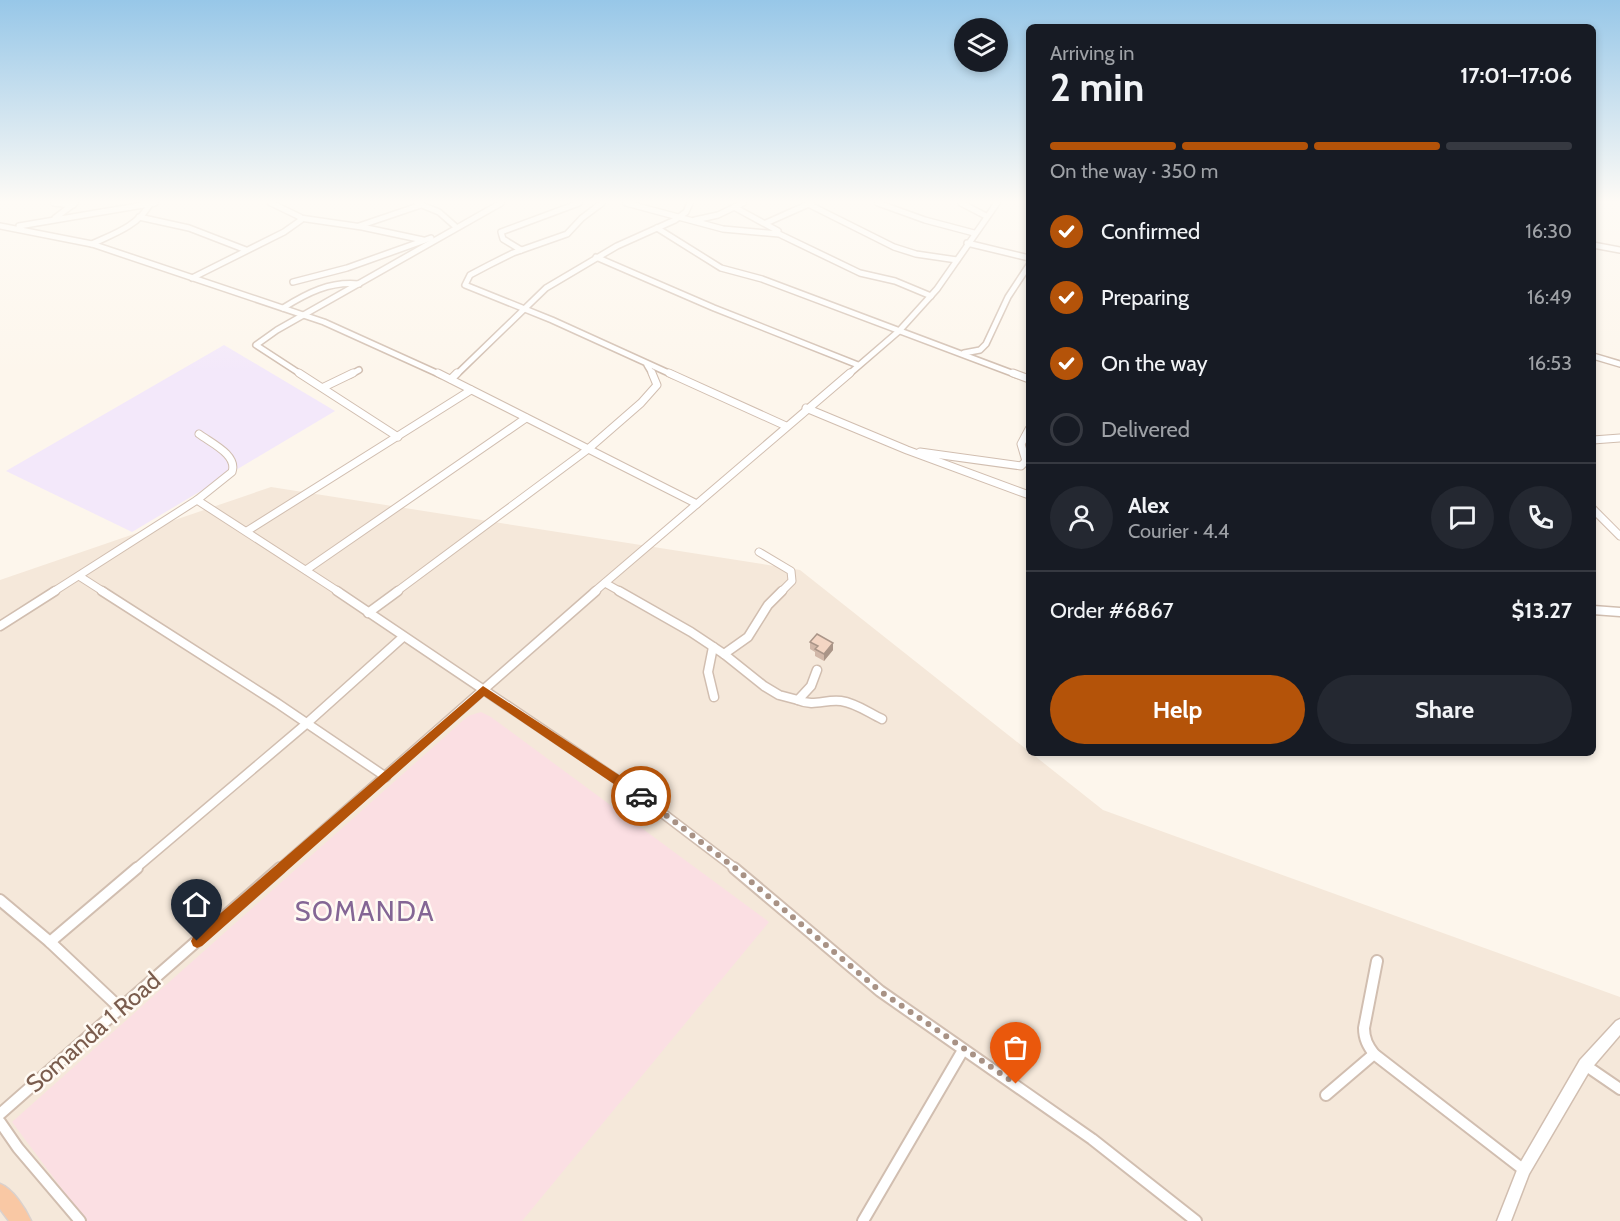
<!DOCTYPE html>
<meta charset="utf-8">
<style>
:root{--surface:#171b24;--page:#242831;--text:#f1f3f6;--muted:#9ea1a6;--line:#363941;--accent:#b45309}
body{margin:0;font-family:Cabin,sans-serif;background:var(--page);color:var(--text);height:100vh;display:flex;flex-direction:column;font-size:22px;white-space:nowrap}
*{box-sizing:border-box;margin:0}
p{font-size:20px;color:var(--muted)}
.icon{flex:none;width:33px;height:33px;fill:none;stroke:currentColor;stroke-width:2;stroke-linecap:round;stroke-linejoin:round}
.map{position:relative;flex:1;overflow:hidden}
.side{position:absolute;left:1026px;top:24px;width:570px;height:732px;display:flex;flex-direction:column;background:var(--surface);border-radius:9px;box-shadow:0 3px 9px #0003}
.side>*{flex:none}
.fabs{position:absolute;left:954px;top:18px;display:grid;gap:12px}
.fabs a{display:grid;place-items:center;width:54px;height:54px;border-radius:50%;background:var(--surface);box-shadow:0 3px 9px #0003;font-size:30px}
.pin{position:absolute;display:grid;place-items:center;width:51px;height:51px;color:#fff;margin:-62px -26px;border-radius:50% 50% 50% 0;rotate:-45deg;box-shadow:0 0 6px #0007}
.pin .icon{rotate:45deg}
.courier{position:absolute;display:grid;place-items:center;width:60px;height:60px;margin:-30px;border:4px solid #b45309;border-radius:50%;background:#fff;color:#222;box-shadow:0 2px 8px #0007}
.headline em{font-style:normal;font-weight:700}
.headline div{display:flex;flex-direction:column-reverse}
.headline{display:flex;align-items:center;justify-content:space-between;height:102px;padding:0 24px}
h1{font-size:39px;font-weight:700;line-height:45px}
.bar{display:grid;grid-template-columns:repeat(4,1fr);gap:9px 6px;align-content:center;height:72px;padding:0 24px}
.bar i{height:8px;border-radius:4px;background:var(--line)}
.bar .on{background:var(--accent)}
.bar p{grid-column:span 4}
.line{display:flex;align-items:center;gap:15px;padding:0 24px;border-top:2px solid var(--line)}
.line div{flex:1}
.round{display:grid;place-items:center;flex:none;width:63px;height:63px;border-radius:32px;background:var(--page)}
ol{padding:0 24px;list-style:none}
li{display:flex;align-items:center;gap:18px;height:66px}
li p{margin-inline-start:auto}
li .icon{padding:6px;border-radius:50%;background:var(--accent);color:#fff;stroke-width:4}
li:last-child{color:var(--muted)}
li i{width:33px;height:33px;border:3px solid var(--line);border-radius:50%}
.action{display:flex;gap:12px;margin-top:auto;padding:12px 24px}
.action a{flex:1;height:69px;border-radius:36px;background:var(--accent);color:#fff;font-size:24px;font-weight:700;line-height:69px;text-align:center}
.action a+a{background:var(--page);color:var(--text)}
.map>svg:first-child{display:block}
.residential{fill:#f5e8da}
.education{fill:#f3e8fa}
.medical{fill:#fbdfe3}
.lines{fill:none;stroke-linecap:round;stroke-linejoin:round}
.minor-far3-casing{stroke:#d1beb0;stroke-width:8}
.minor-far2-casing{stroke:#d1beb0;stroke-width:9}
.minor-far1-casing{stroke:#d1beb0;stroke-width:11}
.minor-casing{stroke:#d1beb0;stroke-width:14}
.tertiary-casing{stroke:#d1beb0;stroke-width:3}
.trunk-casing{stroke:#dad1cd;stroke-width:3}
.minor-far3{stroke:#fff;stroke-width:5}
.minor-far2{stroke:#fff;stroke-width:7}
.minor-far1{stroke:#fff;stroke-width:8}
.minor{stroke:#fff;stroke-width:10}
.tertiary{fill:#fff;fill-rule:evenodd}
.trunk{fill:#f9c8a4;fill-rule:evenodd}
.wall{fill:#d1b7a8}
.shaded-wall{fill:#aa9588}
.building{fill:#f3d5c3;stroke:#aa9588;stroke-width:1.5}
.route{fill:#b45309}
.done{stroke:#a89285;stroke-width:6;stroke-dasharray:0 10.8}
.labels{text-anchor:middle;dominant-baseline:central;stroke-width:5;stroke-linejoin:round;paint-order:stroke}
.near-street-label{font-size:24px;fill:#7a5c4d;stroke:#fffaf3}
.near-quarter-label{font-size:27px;letter-spacing:1.5px;fill:#846695;stroke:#fffaf3}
</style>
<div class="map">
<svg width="1620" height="1221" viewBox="0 0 1620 1221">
<rect width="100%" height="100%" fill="#fdf6ec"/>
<polygon class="residential" points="271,487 800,570 1103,810 1620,997 1620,1221 0,1221 0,580"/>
<polygon class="education" points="224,345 335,411 132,532 6,471"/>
<polygon class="medical" points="481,712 491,717 769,922 522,1221 86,1221 12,1122 468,716"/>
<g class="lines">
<g class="minor-far3-casing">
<g id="minor-far3">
<polyline points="54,203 73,205"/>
<polyline points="417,203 439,212 456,227"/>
<polyline points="602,203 582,218 567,234 513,253 489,265 470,275 465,285 552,320 673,375"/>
<polyline points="626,203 723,229 779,234 860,273 895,281 931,296"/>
<polyline points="878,203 925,220 974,233"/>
<polyline points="961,203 986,216"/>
<polyline points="808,204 894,247 916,254 957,260"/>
<polyline points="734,207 778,231"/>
<polyline points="139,217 189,228 246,250"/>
<polyline points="55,218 75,203"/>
<polyline points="300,218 362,227 423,240"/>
<polyline points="695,220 718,215 743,203"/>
<polyline points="766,223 811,203"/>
<polyline points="0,226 92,244 324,322 441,375"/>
<polyline points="19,226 155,203"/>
<polyline points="359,226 421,205"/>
<polyline points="657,228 721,268 762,279 1017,375"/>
<polyline points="967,243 1029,258"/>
<path d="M92,244C113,234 138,226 150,204"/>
<polyline points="1593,245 1620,250"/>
<polyline points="521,250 503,239 501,232 579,203"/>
<polyline points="596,257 714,308 858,365"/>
<polyline points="192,278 284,232 301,220 300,217 271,203"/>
<polyline points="293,282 347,268 431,238"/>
<path d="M283,308C307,293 330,281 359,284"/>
<polyline points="964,353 980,350 986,344 1008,297 1029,265"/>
<polyline points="1593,356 1620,364"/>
<polyline points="647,365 653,375"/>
<polyline points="302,375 256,345 277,330 501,203"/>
<polyline points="350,375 359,370"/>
<polyline points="456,375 546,288 617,246 675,220 686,212 690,203"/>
<polyline points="848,375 899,331 937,289 997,203"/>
</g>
</g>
<g class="minor-far2-casing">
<g id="minor-far2">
<polyline points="299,373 398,437"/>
<polyline points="438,373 697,504"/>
<polyline points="669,373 786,426"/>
<polyline points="1013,373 1029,379"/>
<polyline points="451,379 457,373"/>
<polyline points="324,387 353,373"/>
<polyline points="806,408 907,450 1029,495"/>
<polyline points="1593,440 1620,438"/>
<polyline points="920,452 1021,466 1026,461 1021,444 1029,429"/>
<polyline points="197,500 339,592"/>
<polyline points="1593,509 1620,536"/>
<polyline points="247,531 471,390"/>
<polyline points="759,552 791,571 792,581 781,592"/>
<polyline points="306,570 526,418"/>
<polyline points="79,576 104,592"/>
<polyline points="605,583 621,592"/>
<path d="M53,592L197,500L232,472C238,455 211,443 199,434"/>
<polyline points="396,592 587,450 641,403 657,385 652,373"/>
<polyline points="594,592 850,373"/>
</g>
</g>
<g class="minor-far1-casing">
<g id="minor-far1">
<polyline points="102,591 277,703 386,777"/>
<polyline points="337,591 628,787 736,869"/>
<polyline points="619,591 691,632 724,654 764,686 779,695 798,700 811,686 817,670"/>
<polyline points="1593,610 1620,612"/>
<polyline points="368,613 398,591"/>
<polyline points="0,626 55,591"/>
<polyline points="713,647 708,672 714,697"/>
<polyline points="724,654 748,637 768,605 782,591"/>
<path d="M798,700C814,707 825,699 841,701C856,703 869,713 882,719"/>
<polyline points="135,869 306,724 403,637"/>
<polyline points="279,869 596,591"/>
</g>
</g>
<g class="minor-casing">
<g id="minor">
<polyline points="734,868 880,991 1092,1139 1196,1221"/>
<polyline points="0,900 50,942 120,1008"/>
<polyline points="50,942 137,868"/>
<path d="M1377,961L1364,1028C1364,1039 1368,1046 1374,1054L1524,1170"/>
<polyline points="1585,1065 1620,1089"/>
<polyline points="1326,1095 1374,1054"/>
<polyline points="0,1114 280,868"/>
<polyline points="0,1122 18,1148 80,1221"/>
<polyline points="863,1221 963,1050"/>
</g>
</g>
<g class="tertiary-casing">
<polygon id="tertiary" points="1620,1019 1620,1035 1590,1070 1529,1174 1511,1221 1497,1221 1519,1165 1580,1060 1616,1021"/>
</g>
<g class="trunk-casing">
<path id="trunk" d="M0,1184C13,1189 25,1208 31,1221H9L0,1209Z"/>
</g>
<use href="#minor-far3" class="minor-far3"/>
<use href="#minor-far2" class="minor-far2"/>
<use href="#minor-far1" class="minor-far1"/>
<use href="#minor" class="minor"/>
<use href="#tertiary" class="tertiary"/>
<use href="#trunk" class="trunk"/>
</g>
<polygon class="wall" points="810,642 833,643 833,650 824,661 815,656 815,652 810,649"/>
<polygon class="shaded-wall" points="833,643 833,650 824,661 824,654"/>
<polygon class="building" points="817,634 833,643 824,654 815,649 818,646 810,642"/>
<linearGradient id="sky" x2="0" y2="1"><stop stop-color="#97c7e8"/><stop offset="0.54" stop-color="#fefbf6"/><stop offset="1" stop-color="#fefbf6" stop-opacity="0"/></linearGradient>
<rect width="1620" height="374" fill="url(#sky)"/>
<polygon class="route" points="483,686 645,792 645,799 636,799 484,696 202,946 197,948 193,946 191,941 193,937"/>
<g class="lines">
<polyline class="done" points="641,796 735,868 880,991 1016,1084"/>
</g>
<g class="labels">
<g class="near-street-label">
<text transform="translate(93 1032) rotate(-41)">Somanda 1 Road</text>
</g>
<g class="near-quarter-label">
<text x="365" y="911">SOMANDA</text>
</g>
</g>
</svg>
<div class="fabs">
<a><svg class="icon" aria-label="layers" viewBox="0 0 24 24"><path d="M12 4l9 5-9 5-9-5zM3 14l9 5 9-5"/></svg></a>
</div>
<div class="pin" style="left:1016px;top:1084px;background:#ea580c"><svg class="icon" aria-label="bag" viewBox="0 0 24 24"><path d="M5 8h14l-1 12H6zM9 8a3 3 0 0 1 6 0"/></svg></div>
<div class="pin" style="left:197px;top:941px;background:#1f2937"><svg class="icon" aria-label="home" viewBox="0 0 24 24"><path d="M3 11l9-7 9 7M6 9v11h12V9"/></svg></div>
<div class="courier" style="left:641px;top:796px"><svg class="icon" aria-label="car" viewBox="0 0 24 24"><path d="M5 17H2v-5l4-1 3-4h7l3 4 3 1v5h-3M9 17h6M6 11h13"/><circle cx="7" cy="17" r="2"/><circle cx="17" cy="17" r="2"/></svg></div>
<section class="side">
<div class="headline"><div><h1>2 min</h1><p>Arriving in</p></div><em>17:01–17:06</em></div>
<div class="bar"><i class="on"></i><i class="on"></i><i class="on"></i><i></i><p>On the way · 350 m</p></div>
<ol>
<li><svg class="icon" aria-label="check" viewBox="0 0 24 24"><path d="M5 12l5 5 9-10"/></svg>Confirmed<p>16:30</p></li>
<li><svg class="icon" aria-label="check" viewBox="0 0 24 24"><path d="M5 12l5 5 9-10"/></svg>Preparing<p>16:49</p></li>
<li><svg class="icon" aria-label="check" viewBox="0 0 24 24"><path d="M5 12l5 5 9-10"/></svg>On the way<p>16:53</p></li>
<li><i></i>Delivered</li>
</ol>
<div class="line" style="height:108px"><a class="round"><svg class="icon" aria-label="person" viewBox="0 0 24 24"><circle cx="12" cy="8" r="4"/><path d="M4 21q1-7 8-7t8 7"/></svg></a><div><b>Alex</b><p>Courier · 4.4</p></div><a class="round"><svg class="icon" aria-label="chat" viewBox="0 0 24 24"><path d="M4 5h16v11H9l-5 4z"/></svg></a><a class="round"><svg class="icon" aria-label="phone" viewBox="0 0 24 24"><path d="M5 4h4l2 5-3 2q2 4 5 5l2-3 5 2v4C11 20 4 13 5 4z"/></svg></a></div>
<div class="line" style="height:78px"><div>Order #6867</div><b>$13.27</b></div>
<div class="action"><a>Help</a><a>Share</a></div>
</section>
</div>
